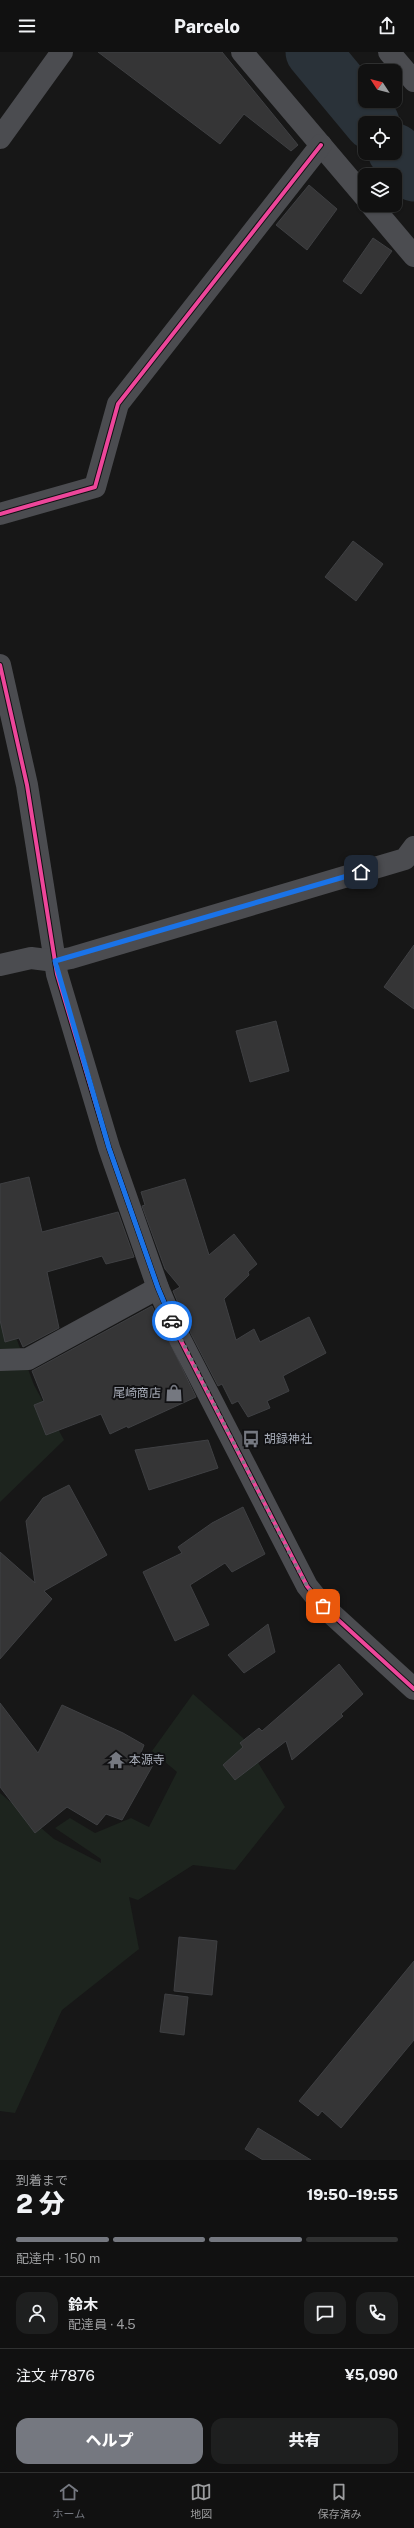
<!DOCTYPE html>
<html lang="ja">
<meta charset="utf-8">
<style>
:root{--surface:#111;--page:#1e1f1f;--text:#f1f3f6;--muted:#9c9d9f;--line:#303131;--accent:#757880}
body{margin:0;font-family:"Public Sans","Noto Sans JP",sans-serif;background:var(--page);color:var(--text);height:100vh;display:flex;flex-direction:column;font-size:15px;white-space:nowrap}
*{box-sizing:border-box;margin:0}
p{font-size:13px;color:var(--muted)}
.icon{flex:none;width:22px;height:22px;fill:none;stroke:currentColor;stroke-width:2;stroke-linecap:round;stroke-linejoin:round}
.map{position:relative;height:2108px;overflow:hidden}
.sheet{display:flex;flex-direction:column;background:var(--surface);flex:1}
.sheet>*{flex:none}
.needle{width:26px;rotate:306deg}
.tools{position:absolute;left:358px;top:12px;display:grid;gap:8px}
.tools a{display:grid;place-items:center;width:44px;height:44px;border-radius:8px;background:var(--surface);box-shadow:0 1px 3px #0004,0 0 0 1px var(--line);font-size:20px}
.pin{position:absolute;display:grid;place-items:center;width:34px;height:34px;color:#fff;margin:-17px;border-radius:8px;box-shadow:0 2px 6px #0006}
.courier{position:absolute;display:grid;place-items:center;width:40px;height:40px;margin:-20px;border:3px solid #1a73e8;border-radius:50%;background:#fff;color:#222;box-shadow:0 1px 5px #0007}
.head em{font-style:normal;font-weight:800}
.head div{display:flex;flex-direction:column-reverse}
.head{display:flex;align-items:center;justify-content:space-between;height:68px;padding:0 16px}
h1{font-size:26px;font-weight:800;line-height:30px}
.bar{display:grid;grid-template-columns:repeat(4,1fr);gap:6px 4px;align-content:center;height:48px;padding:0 16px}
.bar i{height:5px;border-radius:3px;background:var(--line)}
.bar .on{background:var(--accent)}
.bar p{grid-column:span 4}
.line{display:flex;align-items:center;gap:10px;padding:0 16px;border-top:1px solid var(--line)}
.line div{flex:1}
.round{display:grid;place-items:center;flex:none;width:42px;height:42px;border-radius:12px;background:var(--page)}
.primary-button{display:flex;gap:8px;margin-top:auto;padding:8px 16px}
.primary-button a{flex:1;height:46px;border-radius:12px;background:var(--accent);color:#fff;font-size:16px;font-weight:800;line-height:46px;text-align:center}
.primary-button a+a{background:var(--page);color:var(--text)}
header{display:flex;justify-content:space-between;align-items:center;height:52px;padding:0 16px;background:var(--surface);font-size:18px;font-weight:800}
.dock{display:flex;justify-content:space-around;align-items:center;height:56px;border-top:1px solid var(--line);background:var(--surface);font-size:11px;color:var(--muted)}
.dock a{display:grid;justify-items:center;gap:2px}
.dock .on{color:var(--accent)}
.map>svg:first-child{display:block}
.green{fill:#1d241e}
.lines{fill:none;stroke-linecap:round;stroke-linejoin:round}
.river{stroke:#2a3239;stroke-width:55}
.building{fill:#353536;stroke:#3f4043}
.minor{stroke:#4b4c50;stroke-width:22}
.cycleway-casing{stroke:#111113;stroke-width:6}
.cycleway{stroke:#ed469a;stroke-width:4}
.done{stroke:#757880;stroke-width:4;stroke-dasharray:0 7.2}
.route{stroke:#1a73e8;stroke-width:5}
.labels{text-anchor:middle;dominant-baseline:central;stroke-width:4;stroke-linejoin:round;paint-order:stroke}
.poi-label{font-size:12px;fill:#a8adb8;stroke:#111113;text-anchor:start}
</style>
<header><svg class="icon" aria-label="menu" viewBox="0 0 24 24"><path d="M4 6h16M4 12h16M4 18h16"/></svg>Parcelo<svg class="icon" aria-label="share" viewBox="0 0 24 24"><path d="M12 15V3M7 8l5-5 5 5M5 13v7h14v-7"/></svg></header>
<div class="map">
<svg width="414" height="2108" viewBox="0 0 414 2108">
<rect width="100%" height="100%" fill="#171717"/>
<g class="green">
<polygon points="0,1243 34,1333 64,1388 0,1450"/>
<polygon points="193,1642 243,1686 285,1755 235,1818 193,1813 138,1848 129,1845 139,1897 62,1958 15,2061 0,2059 0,1741 54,1787 101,1811 101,1807 55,1776 70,1766 95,1781 131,1766 149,1775 177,1720 152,1699"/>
</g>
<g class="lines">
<g class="river">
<polyline points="313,0 372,71"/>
<polyline points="395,99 414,122"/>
</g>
</g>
<g class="building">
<polygon points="98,0 222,0 298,93 291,99 244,62 220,92"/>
<polygon points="309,133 337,157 307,198 276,173"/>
<polygon points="373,186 392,199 361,242 343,229"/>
<polygon points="353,489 383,512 356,549 325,525"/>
<polygon points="414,893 414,957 384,935"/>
<polygon points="276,969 289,1019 250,1030 236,979"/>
<polygon points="29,1125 42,1180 118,1160 134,1205 106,1212 102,1204 47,1220 59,1276 23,1295 19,1286 5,1290 0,1268 0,1132"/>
<polygon points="185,1127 209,1203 234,1182 257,1212 248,1220 249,1223 224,1247 236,1288 254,1277 260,1290 309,1265 326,1301 283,1324 289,1339 267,1349 270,1356 248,1365 238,1349 232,1352 222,1332 218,1334 191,1282 173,1239 180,1235 165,1217 142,1154 145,1153 141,1140"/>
<polygon points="152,1254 196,1345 128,1376 127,1374 110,1382 101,1362 46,1383 34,1353 44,1349 32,1319"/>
<polygon points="208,1388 218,1416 149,1438 135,1398"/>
<polygon points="69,1433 107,1503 44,1539 52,1547 0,1607 0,1500 35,1531 26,1469 43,1446"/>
<polygon points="243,1455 265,1502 232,1520 225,1511 190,1533 209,1573 175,1589 143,1520 182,1501 178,1495 212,1471"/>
<polygon points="268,1572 275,1600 244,1621 228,1603"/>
<polygon points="339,1612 363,1642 341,1662 343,1664 292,1708 286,1689 235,1728 223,1713 243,1695 240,1691 259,1676 262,1679"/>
<polygon points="0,1651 38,1701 62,1653 123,1681 144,1693 140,1703 153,1713 122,1768 106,1762 97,1773 67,1755 35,1781 0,1735"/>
<polygon points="179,1885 217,1889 212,1943 174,1939"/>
<polygon points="414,1909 414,1988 341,2076 322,2059 318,2064 299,2049"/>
<polygon points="165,1942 188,1945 184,1983 160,1980"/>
<polygon points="258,2076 311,2108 263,2108 245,2097"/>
</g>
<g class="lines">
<g class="minor">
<polyline points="242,0 365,145"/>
<polyline points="389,0 414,29"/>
<polyline points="0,86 62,0"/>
<polyline points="371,153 414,204"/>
<polyline points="0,462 95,435 118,352 321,93"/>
<polyline points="0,613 27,733 57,922 109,1096 158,1236 180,1287 307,1534 323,1554 414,1637"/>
<polyline points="0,913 31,906 55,909 71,906 405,807 414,795"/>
<polyline points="0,1308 28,1307 158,1236"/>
</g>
<g class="cycleway-casing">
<g id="cycleway">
<polyline points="0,462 95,435 118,352 321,93"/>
<polyline points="0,613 27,733 57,922 109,1096 158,1236 180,1287 307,1534 323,1554 414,1637"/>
</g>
</g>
<use href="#cycleway" class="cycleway"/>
</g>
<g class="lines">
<polyline class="done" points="172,1269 292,1506 307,1534 323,1554"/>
<polyline class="route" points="172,1269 158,1236 109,1096 55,909 361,820"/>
</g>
<defs>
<g id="shop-bare" transform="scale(1.38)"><path d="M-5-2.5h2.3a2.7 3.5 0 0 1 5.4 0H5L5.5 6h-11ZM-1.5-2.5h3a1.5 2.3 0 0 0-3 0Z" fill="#757880" stroke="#111113" stroke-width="2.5" paint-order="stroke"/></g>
<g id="bus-bare" transform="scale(1.38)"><path d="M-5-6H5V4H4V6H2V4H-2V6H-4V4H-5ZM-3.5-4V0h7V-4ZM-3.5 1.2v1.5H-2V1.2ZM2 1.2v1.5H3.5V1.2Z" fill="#757880" stroke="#111113" stroke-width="2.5" paint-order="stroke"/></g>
<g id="temple-bare" transform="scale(1.38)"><path d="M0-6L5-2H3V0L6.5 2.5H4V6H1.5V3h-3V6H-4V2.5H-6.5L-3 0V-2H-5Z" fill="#757880" stroke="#111113" stroke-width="2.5" paint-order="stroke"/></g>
</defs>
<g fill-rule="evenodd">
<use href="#shop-bare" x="174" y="1341"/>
<use href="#bus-bare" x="251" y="1387"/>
<use href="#temple-bare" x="116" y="1708"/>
</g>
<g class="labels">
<g class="poi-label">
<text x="161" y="1341" text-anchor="end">尾崎商店</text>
<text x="264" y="1387">胡録神社</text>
<text x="129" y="1708">本源寺</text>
</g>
</g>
</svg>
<div class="tools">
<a><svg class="needle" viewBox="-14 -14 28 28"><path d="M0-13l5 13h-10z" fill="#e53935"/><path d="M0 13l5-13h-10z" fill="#9c9d9f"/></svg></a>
<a><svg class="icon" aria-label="locate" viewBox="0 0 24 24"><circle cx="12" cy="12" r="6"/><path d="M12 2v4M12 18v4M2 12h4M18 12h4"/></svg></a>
<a><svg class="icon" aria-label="layers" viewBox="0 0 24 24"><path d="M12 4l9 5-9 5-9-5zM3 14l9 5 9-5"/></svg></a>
</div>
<div class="pin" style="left:323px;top:1554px;background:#ea580c"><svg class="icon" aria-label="bag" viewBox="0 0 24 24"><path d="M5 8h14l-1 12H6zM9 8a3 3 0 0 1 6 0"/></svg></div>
<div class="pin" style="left:361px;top:820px;background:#1f2937"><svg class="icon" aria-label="home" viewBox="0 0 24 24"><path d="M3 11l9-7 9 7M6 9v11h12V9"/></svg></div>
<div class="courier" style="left:172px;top:1269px"><svg class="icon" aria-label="car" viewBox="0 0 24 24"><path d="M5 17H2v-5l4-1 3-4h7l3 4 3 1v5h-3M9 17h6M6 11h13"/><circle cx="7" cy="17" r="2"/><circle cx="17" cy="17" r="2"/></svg></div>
</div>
<section class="sheet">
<div class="head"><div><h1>2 分</h1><p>到着まで</p></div><em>19:50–19:55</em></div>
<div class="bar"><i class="on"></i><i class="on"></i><i class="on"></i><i></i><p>配達中 · 150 m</p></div>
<div class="line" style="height:72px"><a class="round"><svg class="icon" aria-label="person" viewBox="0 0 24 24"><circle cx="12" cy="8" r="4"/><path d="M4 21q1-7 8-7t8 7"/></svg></a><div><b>鈴木</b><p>配達員 · 4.5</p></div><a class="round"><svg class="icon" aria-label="chat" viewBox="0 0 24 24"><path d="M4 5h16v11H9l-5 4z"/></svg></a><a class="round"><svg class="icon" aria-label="phone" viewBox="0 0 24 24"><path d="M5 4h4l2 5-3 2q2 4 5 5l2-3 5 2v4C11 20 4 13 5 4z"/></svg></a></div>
<div class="line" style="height:52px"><div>注文 #7876</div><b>¥5,090</b></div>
<div class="primary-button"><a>ヘルプ</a><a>共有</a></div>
</section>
<nav class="dock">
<a class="on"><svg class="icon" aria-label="home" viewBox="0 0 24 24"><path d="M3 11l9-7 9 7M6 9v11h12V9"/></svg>ホーム</a>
<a><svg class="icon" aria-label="map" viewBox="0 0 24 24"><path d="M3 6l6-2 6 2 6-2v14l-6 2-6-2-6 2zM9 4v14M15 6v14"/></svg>地図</a>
<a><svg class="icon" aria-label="saved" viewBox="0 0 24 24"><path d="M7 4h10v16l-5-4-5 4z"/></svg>保存済み</a>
</nav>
